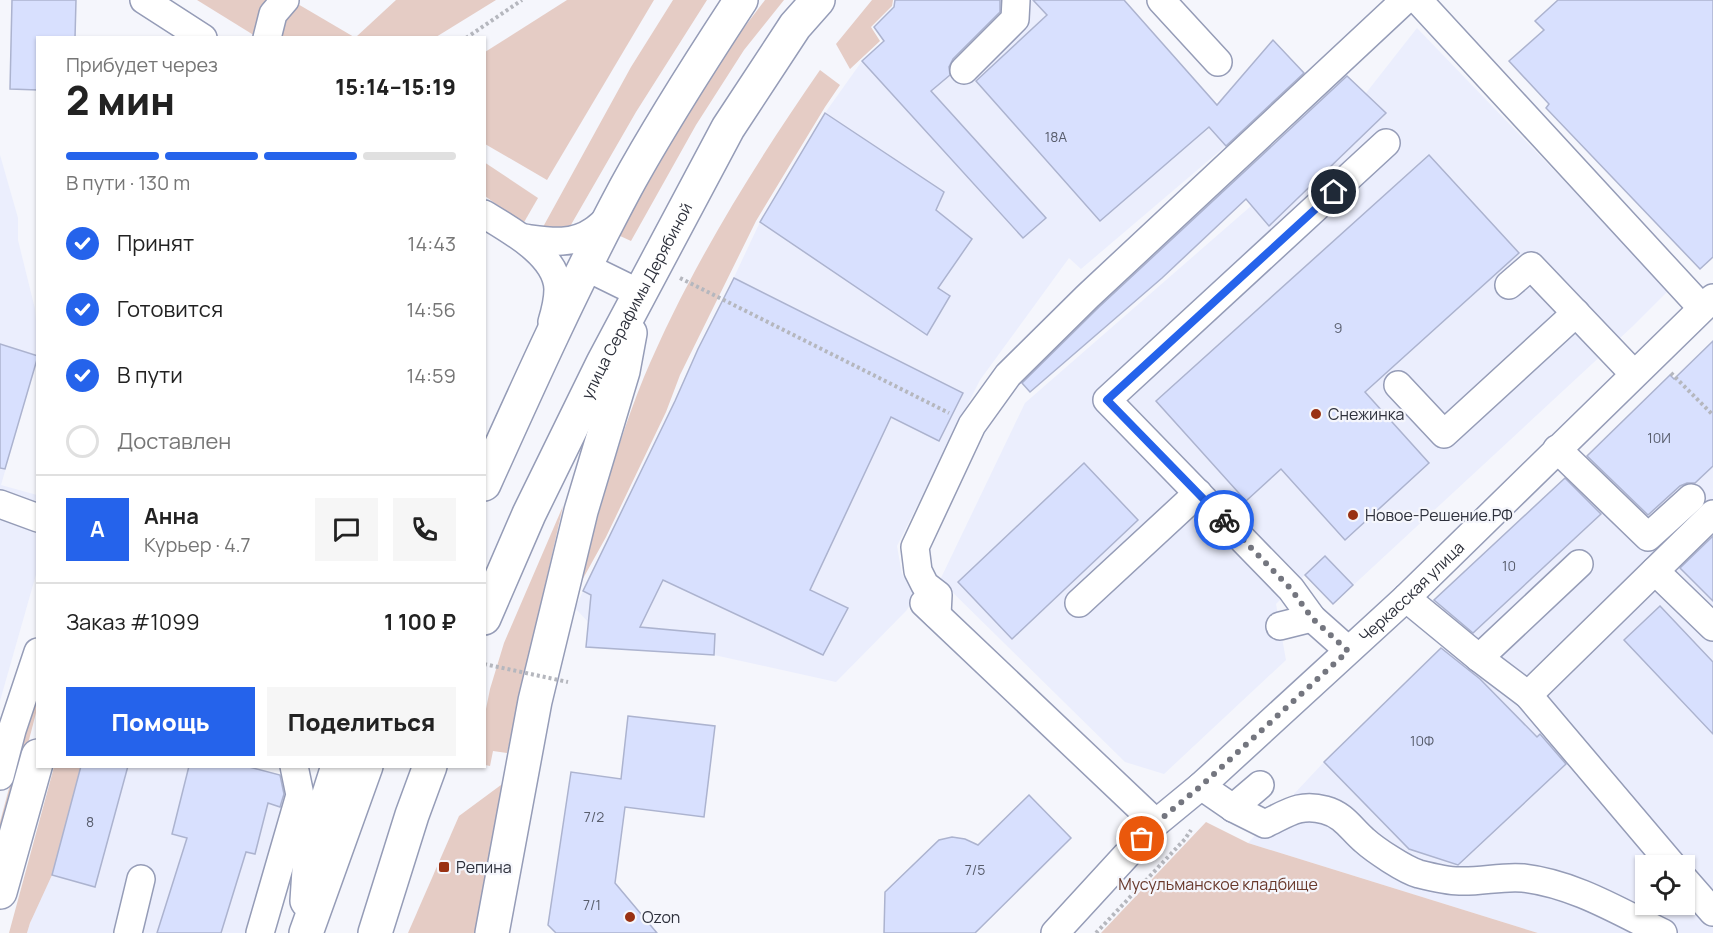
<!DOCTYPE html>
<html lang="ru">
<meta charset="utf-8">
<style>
:root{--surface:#fff;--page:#f6f6f6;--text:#222;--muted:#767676;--line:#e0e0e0;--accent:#2563eb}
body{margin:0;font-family:Manrope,sans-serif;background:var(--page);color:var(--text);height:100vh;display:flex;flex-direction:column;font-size:22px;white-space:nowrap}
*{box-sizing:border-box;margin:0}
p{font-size:20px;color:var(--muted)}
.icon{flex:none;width:33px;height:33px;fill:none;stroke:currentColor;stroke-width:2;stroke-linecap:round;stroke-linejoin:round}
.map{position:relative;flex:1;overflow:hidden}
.drawer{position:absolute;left:36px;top:36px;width:450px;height:732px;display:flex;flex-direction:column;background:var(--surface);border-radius:0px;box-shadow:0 2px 4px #0004}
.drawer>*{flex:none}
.controls{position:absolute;left:1635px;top:855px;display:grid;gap:12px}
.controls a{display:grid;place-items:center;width:60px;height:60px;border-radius:0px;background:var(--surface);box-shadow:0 2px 4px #0004;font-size:30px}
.pin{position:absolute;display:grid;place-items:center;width:51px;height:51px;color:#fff;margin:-26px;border:3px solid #fff;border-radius:50%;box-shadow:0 2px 6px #0007}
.courier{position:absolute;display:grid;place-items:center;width:60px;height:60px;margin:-30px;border:4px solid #2563eb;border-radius:50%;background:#fff;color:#222;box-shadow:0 2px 8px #0007}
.headline em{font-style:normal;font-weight:800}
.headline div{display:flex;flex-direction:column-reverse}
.headline{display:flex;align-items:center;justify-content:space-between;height:102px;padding:0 30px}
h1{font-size:39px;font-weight:800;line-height:45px}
.bar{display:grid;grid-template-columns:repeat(4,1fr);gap:9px 6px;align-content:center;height:72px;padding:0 30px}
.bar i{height:8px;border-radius:4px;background:var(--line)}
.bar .current{background:var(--accent)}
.bar p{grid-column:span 4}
.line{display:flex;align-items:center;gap:15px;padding:0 30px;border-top:2px solid var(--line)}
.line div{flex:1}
.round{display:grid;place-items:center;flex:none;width:63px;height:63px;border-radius:0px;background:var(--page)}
ol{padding:0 30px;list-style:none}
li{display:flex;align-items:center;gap:18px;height:66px}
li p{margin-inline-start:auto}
li .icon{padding:6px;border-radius:50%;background:var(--accent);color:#fff;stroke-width:4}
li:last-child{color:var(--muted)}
li i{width:33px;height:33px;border:3px solid var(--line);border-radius:50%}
.primary-button{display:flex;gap:12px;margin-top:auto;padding:12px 30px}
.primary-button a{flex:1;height:69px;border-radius:0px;background:var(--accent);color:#fff;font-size:24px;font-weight:800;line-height:69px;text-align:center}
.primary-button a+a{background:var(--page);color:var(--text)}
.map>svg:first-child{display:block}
.built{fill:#ebeefd;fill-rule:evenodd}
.green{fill:#e5ccc5}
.building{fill:#d8e0fe;stroke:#acb3cf;stroke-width:1.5}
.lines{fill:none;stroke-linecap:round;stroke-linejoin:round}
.minor-casing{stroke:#959cb7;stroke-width:30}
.major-casing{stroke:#959cb7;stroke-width:36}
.path{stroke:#b5b7be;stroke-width:4;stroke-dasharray:3 3;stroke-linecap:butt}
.minor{stroke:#fff;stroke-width:27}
.major{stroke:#fff;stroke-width:33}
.path-bridge{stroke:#b5b7be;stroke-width:4;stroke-dasharray:3 3;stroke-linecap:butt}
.done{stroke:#74767f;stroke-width:6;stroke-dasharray:0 10.8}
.route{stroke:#2563eb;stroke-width:8}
.poi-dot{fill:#993113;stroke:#f5f6fc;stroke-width:2}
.labels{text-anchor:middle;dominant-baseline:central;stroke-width:4.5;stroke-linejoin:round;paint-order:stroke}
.number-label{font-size:14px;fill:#585d6c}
.street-label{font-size:16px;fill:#2e313c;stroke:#f5f6fc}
.poi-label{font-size:16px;fill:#2e313c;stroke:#f5f6fc;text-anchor:start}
.park-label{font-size:16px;fill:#69392c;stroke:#f5f6fc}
</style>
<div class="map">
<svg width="1713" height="933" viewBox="0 0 1713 933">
<rect width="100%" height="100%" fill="#f5f6fc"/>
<g class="built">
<polygon points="895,0 1124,0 1242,132 1081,269 1069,258 980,380 897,546 902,574 910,584 916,596 906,611 836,682 714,655 586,647 588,622 575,608 662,427 698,349 711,326 760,222 825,113 862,61 884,41 874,27 894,7"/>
<polygon points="1417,28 1669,290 1633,326 1333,604 1305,575 1276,604 1286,660 1164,774 1125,762 940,580 1025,403 1251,206 1366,93"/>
<polygon points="0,155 18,218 18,240 35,309 38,345 37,360 1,485 37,495 37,571 0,701"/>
<path d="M1713,341V933H1538L1248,843L1324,762L1461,630L1433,601L1565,478L1588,458L1587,456L1670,375L1674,378ZM1646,866H1684V904H1646Z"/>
<polygon points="81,767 245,767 291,778 249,933 27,933"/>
</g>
<g class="green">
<polygon points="197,0 291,0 354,37 257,37"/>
<polygon points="396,0 496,0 436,37 356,37"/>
<polygon points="567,0 654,0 547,180 485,144 485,52"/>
<polygon points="673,0 707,0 636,112 568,230 543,227 631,67"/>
<polygon points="765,0 784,0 744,50 696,125 631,241 618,235 685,119 730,46"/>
<polygon points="872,0 893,0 892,6 871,27 880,41 850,69 836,44"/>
<path d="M820,70L840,85L825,107L756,221L680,375L666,412L606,537L580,584L582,572C601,507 618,440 644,377C690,268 753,167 820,70Z"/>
<polygon points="484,162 538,198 523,224 485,196"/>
<polygon points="563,506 507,753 493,751 490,766 485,765 485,714 490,689 504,643"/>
<polygon points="37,684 37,709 0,852 0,822"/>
<polygon points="54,767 81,767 52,875 30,923 27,933 9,933"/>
<polygon points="505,782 479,933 408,933 459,816"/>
<polygon points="1206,822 1248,843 1538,933 1101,933"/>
</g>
<g class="building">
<polygon points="12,0 76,0 75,38 38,38 38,90 10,89"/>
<polygon points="895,0 1000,0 1000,12 953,59 949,67 950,75 931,91 1046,218 1023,238 862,61 884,41 874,27 894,7"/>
<polygon points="1033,0 1124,0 1217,105 1273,40 1304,73 1226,146 1209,127 1100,221 976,81 1047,15"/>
<polygon points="1558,0 1713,0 1713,257 1700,269 1546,108 1549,104 1509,61 1544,30 1535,21"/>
<polygon points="1347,76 1386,113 1269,226 1246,199 1162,278 1030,392 1022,383 1099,307"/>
<polygon points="825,113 944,192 936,210 972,239 938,288 950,296 927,335 760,222"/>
<polygon points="1429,155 1519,253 1365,392 1429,463 1345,540 1281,469 1246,501 1156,401"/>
<polygon points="734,278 963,393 939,441 891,417 810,590 848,608 823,655 663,580 640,627 715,634 714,655 586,647 591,595 583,591 675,401 698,349"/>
<polygon points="1713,341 1713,466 1695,483 1687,483 1680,486 1648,515 1587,456 1670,375 1674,379"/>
<polygon points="0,344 38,356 5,469 0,468"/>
<polygon points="1084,463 1138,520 1012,639 958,582"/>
<polygon points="1565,478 1601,514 1473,633 1434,600"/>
<polygon points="1713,536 1713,601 1680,568"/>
<polygon points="1325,556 1353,585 1333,604 1305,575"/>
<polygon points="1660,606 1713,662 1713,734 1624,640"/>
<polygon points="1441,648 1480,679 1537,737 1540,734 1566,764 1458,865 1409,849 1324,762"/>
<polygon points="628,716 715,726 704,817 625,807 615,883 657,933 556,933 548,925 571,772 621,779"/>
<polygon points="81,766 128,766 95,887 52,875"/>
<polygon points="189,766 245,766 280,775 284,794 280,807 268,803 255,854 246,852 221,933 157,933 187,838 172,834"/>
<polygon points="1029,795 1071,838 975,933 884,933 885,892 939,840 952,837 965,839 978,845"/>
</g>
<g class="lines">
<g class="minor-casing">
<g id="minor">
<polyline points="144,0 203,38"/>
<polyline points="1161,0 1218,62"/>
<polyline points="1418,0 1702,308"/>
<polyline points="267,38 273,14 285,0"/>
<polyline points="964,70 1015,19 1016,0"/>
<path d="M484,214C510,230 557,255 558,289C558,300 555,312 552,322"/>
<path d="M524,238C547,241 572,246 593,231C599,227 605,221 611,216"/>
<polyline points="586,267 639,293"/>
<polyline points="1509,285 1531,266 1634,374"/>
<polyline points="1398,385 1444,434 1576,313"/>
<polyline points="1557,449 1648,537 1691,498"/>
<polyline points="0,504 38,518"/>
<polyline points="1655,571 1713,627"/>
<polyline points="1406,598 1479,658 1528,695 1673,866"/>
<polyline points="924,603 1156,823"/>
<polyline points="1079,603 1198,493"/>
<polyline points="937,615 938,595 925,585 918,571 915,547 972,425 1008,375 1088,296 1405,0"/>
<polyline points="1280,626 1312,618"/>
<polyline points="1348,650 1312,618 1291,589 1107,400 1386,143"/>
<polyline points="1479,658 1579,564"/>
<polyline points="1528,695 1713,514"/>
<polyline points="0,776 12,730 38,652"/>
<path d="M1201,786L1233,808L1265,824C1288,813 1300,803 1325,810C1344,815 1351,829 1364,840C1375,850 1405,870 1419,874C1431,877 1447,881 1459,881C1481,882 1502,876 1523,878C1574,884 1618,911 1663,933"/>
<polyline points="1233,808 1260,785"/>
<polyline points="1684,879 1713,912"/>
<polyline points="128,933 141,879"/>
<polyline points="260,933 300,795 294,766"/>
<path id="s1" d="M1055,933L1156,823L1201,786L1406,598L1713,298"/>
</g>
</g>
<g class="major-casing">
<g id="major">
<path d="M484,484C529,384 574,284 626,187C661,123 701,61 741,0"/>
<path id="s2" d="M484,618L529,514L603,363L728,128L795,26L818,0"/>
<polyline points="0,892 38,756"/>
<polyline points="307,901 310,854 338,766"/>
<polyline points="306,933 366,766"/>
<polyline points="375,933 412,815 430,766"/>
<polyline points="492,933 535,701 581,511 623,371 630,333"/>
</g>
</g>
<g class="path">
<polyline points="466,38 522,0"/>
<polyline points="680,278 949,413"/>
<polyline points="1671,373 1713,415"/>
<polyline points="1096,933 1185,839 1191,830"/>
</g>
<use href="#minor" class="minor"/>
<use href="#major" class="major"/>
<polyline class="path-bridge" points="484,664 568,682"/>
</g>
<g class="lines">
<polyline class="done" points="1142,839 1156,823 1201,786 1348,651 1312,618 1291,589 1224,520"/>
<polyline class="route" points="1224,520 1107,400 1334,192"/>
</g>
<g class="poi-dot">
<circle cx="1316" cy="414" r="6"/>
<circle cx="1353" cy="515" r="6"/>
<rect x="438" y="861" width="12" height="12" rx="3"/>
<circle cx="630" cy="917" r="6"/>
</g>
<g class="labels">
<g class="number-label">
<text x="1056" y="136">18А</text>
<text x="1338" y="327">9</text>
<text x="1659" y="437">10И</text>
<text x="1509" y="565">10</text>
<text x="1422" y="740">10Ф</text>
<text x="594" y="816">7/2</text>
<text x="90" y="821">8</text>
<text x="975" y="869">7/5</text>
<text x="592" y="904">7/1</text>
</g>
<g class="street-label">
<text stroke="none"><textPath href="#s2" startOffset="352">улица Серафимы Дерябиной</textPath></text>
<text stroke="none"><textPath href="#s1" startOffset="494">Черкасская улица</textPath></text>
</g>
<g class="poi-label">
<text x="1328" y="414">Снежинка</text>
<text x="1365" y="515">Новое-Решение.РФ</text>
<text x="456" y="867">Репина</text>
<text x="642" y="917">Ozon</text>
</g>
<g class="park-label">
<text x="1218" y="884">Мусульманское кладбище</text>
</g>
</g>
</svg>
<div class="controls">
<a><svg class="icon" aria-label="locate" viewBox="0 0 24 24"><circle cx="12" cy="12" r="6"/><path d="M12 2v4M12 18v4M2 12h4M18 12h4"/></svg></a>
</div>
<div class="pin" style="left:1142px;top:839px;background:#ea580c"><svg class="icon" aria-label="bag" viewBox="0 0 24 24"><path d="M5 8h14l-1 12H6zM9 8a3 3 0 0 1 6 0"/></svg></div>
<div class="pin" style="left:1334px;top:192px;background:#1f2937"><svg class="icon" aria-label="home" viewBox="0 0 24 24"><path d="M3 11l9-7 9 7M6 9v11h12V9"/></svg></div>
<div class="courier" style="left:1224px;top:520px"><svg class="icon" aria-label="bike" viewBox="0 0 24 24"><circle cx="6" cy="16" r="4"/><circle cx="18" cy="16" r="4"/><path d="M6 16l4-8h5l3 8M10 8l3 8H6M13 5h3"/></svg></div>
<section class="drawer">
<div class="headline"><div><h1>2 мин</h1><p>Прибудет через</p></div><em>15:14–15:19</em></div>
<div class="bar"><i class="current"></i><i class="current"></i><i class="current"></i><i></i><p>В пути · 130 m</p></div>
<ol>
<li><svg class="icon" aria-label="check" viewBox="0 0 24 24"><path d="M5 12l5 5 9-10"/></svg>Принят<p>14:43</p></li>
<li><svg class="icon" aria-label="check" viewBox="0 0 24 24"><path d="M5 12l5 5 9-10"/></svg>Готовится<p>14:56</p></li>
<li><svg class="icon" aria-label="check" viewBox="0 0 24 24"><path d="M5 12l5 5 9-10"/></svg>В пути<p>14:59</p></li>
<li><i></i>Доставлен</li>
</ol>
<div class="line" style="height:108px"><b class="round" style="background:var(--accent);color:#fff">А</b><div><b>Анна</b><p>Курьер · 4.7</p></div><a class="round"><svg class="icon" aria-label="chat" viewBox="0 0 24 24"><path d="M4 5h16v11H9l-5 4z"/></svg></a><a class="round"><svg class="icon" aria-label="phone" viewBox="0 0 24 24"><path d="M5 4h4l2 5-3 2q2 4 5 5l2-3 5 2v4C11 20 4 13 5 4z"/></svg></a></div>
<div class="line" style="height:78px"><div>Заказ #1099</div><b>1 100 ₽</b></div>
<div class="primary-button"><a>Помощь</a><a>Поделиться</a></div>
</section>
</div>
